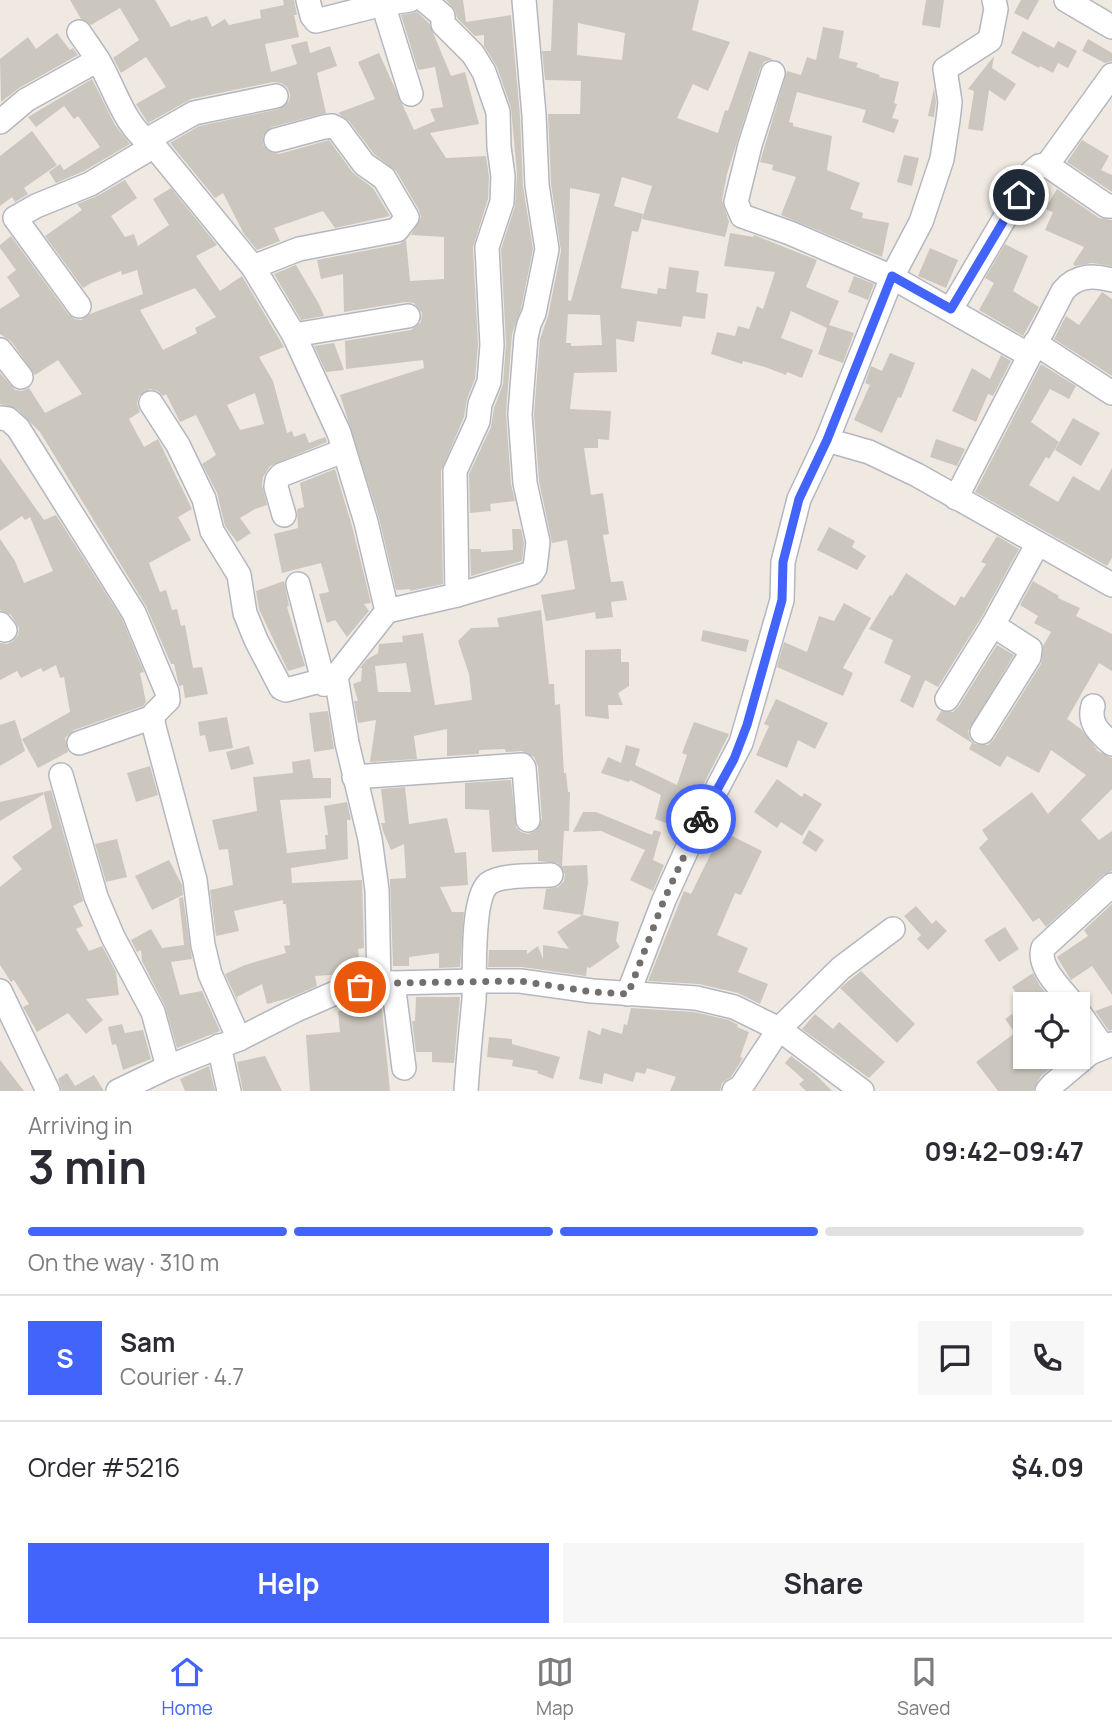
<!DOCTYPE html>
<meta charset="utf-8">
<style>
:root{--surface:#fff;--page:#f7f7f7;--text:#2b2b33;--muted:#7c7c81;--line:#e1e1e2;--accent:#4264fb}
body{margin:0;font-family:Manrope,sans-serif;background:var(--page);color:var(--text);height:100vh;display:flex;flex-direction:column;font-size:26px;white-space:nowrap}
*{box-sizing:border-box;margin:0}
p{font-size:23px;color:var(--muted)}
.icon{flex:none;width:38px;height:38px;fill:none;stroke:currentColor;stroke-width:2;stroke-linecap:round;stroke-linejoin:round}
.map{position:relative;height:1091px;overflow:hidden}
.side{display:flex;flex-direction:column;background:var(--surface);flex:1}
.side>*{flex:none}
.fabs{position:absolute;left:1013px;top:992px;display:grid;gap:14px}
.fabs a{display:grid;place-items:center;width:77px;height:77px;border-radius:0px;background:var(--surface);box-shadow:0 2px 5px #0004;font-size:35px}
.pin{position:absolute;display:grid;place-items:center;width:60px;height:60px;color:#fff;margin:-30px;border:4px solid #fff;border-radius:50%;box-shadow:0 2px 7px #0007}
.courier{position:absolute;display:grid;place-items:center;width:70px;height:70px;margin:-35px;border:5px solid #4264fb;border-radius:50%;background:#fff;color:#222;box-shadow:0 2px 9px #0007}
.head em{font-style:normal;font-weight:700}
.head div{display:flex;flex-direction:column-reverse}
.head{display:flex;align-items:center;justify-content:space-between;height:119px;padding:0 28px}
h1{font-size:46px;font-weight:700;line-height:52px}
.bar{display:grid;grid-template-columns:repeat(4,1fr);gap:10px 7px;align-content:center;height:84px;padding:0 28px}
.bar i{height:9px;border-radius:5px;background:var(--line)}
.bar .current{background:var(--accent)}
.bar p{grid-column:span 4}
.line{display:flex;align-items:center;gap:18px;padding:0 28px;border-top:2px solid var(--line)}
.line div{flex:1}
.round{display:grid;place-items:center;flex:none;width:74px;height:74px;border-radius:0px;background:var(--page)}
.primary-button{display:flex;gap:14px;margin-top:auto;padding:14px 28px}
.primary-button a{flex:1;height:80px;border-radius:0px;background:var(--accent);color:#fff;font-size:28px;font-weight:700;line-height:80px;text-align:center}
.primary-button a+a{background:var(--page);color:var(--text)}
.dock{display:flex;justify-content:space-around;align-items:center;height:98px;border-top:2px solid var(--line);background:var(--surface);font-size:19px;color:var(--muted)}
.dock a{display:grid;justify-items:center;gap:4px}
.dock .current{color:var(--accent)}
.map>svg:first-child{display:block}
.building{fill:#cbc7bf;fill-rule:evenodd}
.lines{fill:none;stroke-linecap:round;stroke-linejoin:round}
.minor-casing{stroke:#b4b7c1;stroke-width:26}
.minor{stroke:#fff;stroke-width:23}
.done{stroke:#726f6d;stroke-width:7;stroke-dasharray:0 12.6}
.route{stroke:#4264fb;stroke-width:9}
</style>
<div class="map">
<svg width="1112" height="1091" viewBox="0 0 1112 1091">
<rect width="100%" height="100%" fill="#efe9e1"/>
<g class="building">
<polygon points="70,0 155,0 171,27 190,19 191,21 207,16 212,27 225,19 229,25 261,18 260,10 284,5 283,0 294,0 297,15 294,15 299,37 265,44 271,72 297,64 291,45 307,41 310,53 330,46 337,66 317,73 326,113 272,127 263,136 263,144 267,150 279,154 329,140 353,173 373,188 390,216 335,228 323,211 274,228 280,241 257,250 244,234 223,193 215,198 170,143 199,126 279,109 289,101 290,94 287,87 281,83 273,82 191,99 148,123 136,104 166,87 146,57 121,73 113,58 139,40 120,8 91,25 81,19"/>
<polygon points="446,0 463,0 466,22 511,15 520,116 523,186 533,249 521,309 512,334 506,413 511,484 515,501 490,504 491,511 470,513 469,474 491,427 494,408 503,384 506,344 501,249 515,206 517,174 511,108 497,67 484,46 484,35 475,36 457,18 455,10"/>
<path d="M553,0H699L692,30L730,42L708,91L693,84L677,118L718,133L725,110L728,111L749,51L773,59L764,62L760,69L727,174L722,200L729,222L725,237L642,219L652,186L622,177L614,206L643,214L638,232L632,231L621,288L657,294L658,288L666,289L669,267L699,271L696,292L708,294L705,319L683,316L681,327L637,321L634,342L616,339L617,372L574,373L570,409L611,411L609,440L598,439V448H584L591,495L603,493L609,534L603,535L611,582L623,581L627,600L611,602L613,617L596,619L595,612L546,621L541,595L575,589L567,540L552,543L539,481L534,414L540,339L548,316L561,251L551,184L548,114H580L581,81L545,80L542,51H551ZM578,23L625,33L622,60L577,55ZM570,188L600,194L571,301L568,300ZM568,314L600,315L602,345L571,346V343H566Z"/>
<polygon points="926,0 944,0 940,28 922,25"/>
<polygon points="1021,0 1039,0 1028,20 1014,13"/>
<polygon points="417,12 429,23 451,76 465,72 479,124 430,133 446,158 486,156 489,177 488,199 473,247 478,345 475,379 467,399 464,417 441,471 443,584 410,591 410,589 396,590 379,518 340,395 424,368 423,360 346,369 345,341 411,330 421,322 422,313 414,303 406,302 344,312 343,274 321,279 317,260 400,244 406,240 410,281 444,279 444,237 411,235 421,217 419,210 396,171 374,154 349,121 338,113 375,99 358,62 379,53 414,130 435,121 430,109 443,107 435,67 418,70 401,15"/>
<polygon points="823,27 844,31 839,58 858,63 856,67 880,75 879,77 899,82 894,103 897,104 892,118 899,120 894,133 862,122 866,110 797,92 789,122 793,123 793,126 832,136 827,170 860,183 850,209 863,213 862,218 889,223 882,257 781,215 796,177 772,170 773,165 760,162 787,71 801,75 807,57 816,60"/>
<polygon points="1023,31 1054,48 1058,41 1077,51 1068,68 1058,63 1053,73 1040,66 1039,68 1011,53"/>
<polygon points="57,33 70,50 73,48 78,55 19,88 1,102 0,59 28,37 36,49"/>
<polygon points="1088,39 1112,53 1112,61 1105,63 1082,51"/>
<polygon points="994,56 992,68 1016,84 1005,101 989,90 983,131 968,129 974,91 968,89"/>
<polygon points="92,79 115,125 130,144 84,171 56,183 49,172 60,164 64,170 100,147 78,116 74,119 64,106 36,127 28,117"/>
<polygon points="934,88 936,102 934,117 928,116"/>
<polygon points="32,131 57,165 24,188 28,194 15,202 12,197 0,206 0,156"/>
<polygon points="1082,140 1109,156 1101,170 1112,175 1112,192 1067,162"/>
<polygon points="904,155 919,158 912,186 897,182"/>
<path d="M125,180L137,198L111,216L125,237L134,234L138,246L169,225L153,199L171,188L217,245L196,256L220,291L242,276L284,347L259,357L273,381L287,433L292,431L294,437L305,433L309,443L325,437L327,442L270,466L263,477L262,485L267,505L255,509L240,518L251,533L237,542L225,526L217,493L202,464L216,455L196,415L180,422L166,394L163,396L158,391L150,389L139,396L137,404L140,412L129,419L144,447L158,439L192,509L178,517L191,540L149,563L160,592L166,590L172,610L177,609L181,626L185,625L193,668L202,667L208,694L185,698L183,685L179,686L174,664H171L146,606L40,432L17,409L0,404V373L15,390L22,391L29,388L45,413L82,394L58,360L35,375L11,341L0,334V309L20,296L7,277L16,270L0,248V245L11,236L68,314L74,319L81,320L90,314L143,294L137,270L122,275L121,271L91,283L83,288L45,236L82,210L77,204L97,196ZM195,288L216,317L195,328L197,333L163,350L140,310ZM255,393L264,424L240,430L227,405Z"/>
<polygon points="1057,189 1099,218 1112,220 1112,266 1092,263 1075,266 1073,264 1084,247 1045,230 1053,212 1045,209"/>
<polygon points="730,233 753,237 754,235 817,260 806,287 839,301 829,325 854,333 843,363 818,354 827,328 791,311 781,338 813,350 802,378 787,372 786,375 765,367 743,361 742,364 711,354 717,332 735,336 738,326 749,329 757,306 763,309 775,272 724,266"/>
<polygon points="1005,244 1028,256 1013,291 1039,307 1023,336 979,310 994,283 985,278"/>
<polygon points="930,248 958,260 946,288 918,276"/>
<polygon points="296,265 319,304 324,316 301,320 274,274"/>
<polygon points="854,276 874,284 868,300 848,292"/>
<polygon points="1102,292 1112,299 1112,376 1054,339 1066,316 1079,325"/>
<polygon points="334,343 344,370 326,372 314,346"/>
<polygon points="890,353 915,363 901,398 898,397 882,433 854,420 870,385 865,383 871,366 882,371"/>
<polygon points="1001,355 1011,361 993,396 988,394 976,422 952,411 972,368 990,379"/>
<polygon points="1041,364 1076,386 1069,399 1050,389 1031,422 1059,442 1049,459 1046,457 1029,485 1058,502 1073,476 1099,491 1112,468 1112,558 1107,566 975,492"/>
<polygon points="1073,418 1100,433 1081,466 1055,450"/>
<polygon points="936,439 965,449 957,466 930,457"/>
<polygon points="0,458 44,520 56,515 122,619 144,672 140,673 146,702 143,706 74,730 65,738 68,752 38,768 22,739 70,712 64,677 60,678 56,665 43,672 41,668 21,678 17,671 0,680 0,643 7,644 13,641 18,635 19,628 11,615 0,610 0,539 15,561 24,583 53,571 30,517 25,520 22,516 0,531"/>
<polygon points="335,469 352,526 371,603 364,604 369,611 347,637 335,620 327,623 319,594 329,592 321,563 282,573 274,534 298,528 297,509 304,507 300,483"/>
<polygon points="829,527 855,541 852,547 866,556 857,570 817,550"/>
<polygon points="512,529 521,529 524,543 522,561 471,576 470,549 481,549 481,552 513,550"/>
<polygon points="997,536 1019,549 981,618 938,687 925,680 913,708 900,701 911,676 884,663 893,640 869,629 890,595 892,596 906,573 955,606 961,596 964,598 986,564 981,562"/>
<polygon points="284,581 289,606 287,607 305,666 288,671 259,609 256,591"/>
<polygon points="1033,581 1059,596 1058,598 1080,608 1076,616 1112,634 1112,671 1099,663 1067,719 1081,729 1098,751 1112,758 1112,789 1081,820 1099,840 1112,831 1112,871 1103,875 1046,927 1039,918 1033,922 979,848 988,839 982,830 1032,792 1048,814 1086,775 1051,750 1039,773 1007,756 1000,767 969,749 972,743 936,720 941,711 953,712 959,706 997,645 1014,655 968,731 970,739 975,744 988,745 994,739 1041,664 1043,646 1051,632 1034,623 1038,616 1020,605"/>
<polygon points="844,603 871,618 843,668 853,673 843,696 777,667 784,642 807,652 819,616 834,621"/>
<path d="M541,610L549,684H554L555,705L560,704L564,773H566L568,792H570L569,831H564L562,866L587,865L588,883L583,915L619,922L616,941L620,947L590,968L587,967L586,976L522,967H488L489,950H527V954L538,946L543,959V945L569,949L557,932L582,915L543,909L546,889L558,887L564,881L565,874L558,863L538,861V850L492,852L489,810L465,809V783L511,780L516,827L521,832L528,834L536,831L542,819L538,767L534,757L522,751L506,752L505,749L479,750V754L447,756V729L414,736L417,759L370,762L376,720L358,723L354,701H358L353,684L361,681L362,668H360L366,660L378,653L379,644L403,642L402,636L423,633L435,705L472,700L469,674L458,641L471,628L499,627L497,618ZM406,663L411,692H378L375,666Z"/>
<polygon points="703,630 749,640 746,652 701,641"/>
<polygon points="621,649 621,662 629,662 629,686 618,693 623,705 608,705 609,719 585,716 585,650"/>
<polygon points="776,699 828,723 815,749 798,740 787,768 756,755 769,726 764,724"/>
<polygon points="328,711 334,749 314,752 309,713"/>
<polygon points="227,717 233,748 209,752 205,735 200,736 198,722"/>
<polygon points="15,720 25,751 0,766 0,725"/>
<polygon points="694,722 729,734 681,829 655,819 661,795 630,780 629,782 601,773 608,757 621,763 626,745 640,749 635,765 677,785 687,755 682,753"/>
<polygon points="249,746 254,764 231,770 226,752"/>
<polygon points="310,759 313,778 331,778 331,798 280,800 287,853 326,849 325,835 328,835 324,806 347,802 351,820 347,820 348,859 291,868 292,883 362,880 364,948 358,949 361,973 315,976 317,986 289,998 267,1004 262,984 237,997 238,1002 225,974 245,965 286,953 284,946 290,945 286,904 283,904 283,900 234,911 239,931 216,936 210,890 233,885 228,849 219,850 212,820 257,811 253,777 293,773 292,762"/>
<polygon points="150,766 158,795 136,802 127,773"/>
<polygon points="777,779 802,797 804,793 822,804 802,836 781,822 777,828 754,812"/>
<polygon points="405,787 409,824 447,818 455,853 466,852 468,885 440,887 452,912 464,912 460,967 439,968 439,953 409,957 409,966 393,966 390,879 406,878 404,844 391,850 383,831 381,823 385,823 381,789"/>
<polygon points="51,790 83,901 73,906 83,926 76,929 89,951 102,946 116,972 119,995 86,999 103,1020 86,1034 68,1013 37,1032 23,1007 29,1004 14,980 11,982 0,965 0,887 22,869 12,857 52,828 44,794 0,821 0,802 43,792 44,794 44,792"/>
<polygon points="583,812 596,812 652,835 654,830 661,832 653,860 664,865 653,891 630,880 645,850 601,831 573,832"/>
<polygon points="809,830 824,840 816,852 802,843"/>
<polygon points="722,831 762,851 741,895 735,893 717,935 748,948 738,972 768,984 760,1004 738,993 699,984 648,981 684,891 691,894"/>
<polygon points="117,839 127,877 106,882 95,844"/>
<polygon points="169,860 182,885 183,895 152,910 135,876"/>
<polygon points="183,897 192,959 171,962 180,995 202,991 220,1031 177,1048 165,1006 142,961 141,950 137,952 131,940 151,929 162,948 184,945 179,898"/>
<polygon points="1112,904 1112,995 1092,966 1071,980 1057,957 1088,936 1084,930"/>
<polygon points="916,906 932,924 936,920 947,931 928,950 917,939 921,935 904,916"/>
<polygon points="1005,927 1019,949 999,962 984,940"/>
<polygon points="861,971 915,1024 897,1043 840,988"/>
<polygon points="1033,973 1040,986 1055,1004 1024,1004 1012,987"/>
<polygon points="416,997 460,997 454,1063 432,1062 432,1052 416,1052 412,1021 415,1021"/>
<polygon points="1112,1005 1112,1030 1109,1031 1095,1011"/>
<polygon points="631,1008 694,1012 729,1020 738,1025 737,1027 749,1032 740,1057 743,1058 731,1077 722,1083 720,1091 670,1091 676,1077 647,1068 645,1074 636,1072 633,1082 604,1073 602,1084 579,1079 588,1030 600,1035 602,1028 622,1034 624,1024 627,1025"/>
<polygon points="382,1009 390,1091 310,1091 306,1035 340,1032 338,1011"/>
<polygon points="1018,1010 1026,1022 1026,1057 1064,1057 1041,1076 1033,1091 998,1091 976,1062 1015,1033 1005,1019"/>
<polygon points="815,1014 833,1029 839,1022 885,1062 869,1078 802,1029"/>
<polygon points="122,1024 125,1033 143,1030 151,1059 123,1070 116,1044 112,1045 108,1027"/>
<polygon points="489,1037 512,1039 512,1044 560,1057 553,1079 537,1073 538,1071 512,1066 513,1060 487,1057"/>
<polygon points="265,1056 282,1091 243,1091 237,1062"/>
<polygon points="791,1056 815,1074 832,1091 806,1091 799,1084 804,1080 785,1063"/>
<polygon points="0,1060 24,1091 0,1091"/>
<polygon points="209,1066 215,1091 185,1091 180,1079"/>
<polygon points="67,1073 75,1086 94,1075 104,1091 62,1091 58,1079"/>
</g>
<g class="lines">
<g class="minor-casing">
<g id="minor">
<polyline points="308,0 312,16 316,21 383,4 410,0"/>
<polyline points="424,0 443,16 443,24 473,54 484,72 498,112 499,147 503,176 502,202 487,247 492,345 489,382 480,404 478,421 455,471 457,595"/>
<polyline points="1066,0 1112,27"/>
<polyline points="383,4 411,94"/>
<path d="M79,32C85,41 92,50 98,60C115,88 124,128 154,146L253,267L294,335L339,433L366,522L387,611L336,676L324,684L320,681L286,690L281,688L256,640L245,613L239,575L212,531L204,499L178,445L151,403"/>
<polyline points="773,73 750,145 736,202 742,216 790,233 892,277 1029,355"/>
<polyline points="0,122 26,100 98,60"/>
<polyline points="145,141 194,113 276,96"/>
<polyline points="1047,165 1112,75"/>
<polyline points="253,267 299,249 397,230 407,217 384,178 364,164 338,129 332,126 324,127 276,140"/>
<polyline points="79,306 15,218 36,206 90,184 154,146"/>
<polyline points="951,309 1032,172 1039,166 1047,165 1107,206 1112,206"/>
<polyline points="294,335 408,316"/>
<polyline points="1035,343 1112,393"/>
<polyline points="0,350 21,377"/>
<polyline points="0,418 8,419 18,428 134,613 167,692 168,700 154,714 153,723 195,880 203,945 210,974 239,1039"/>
<polyline points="827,440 869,452 917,475 1112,585"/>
<path d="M956,498L1063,291C1076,275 1093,275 1112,280"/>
<polyline points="284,515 276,487 277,480 281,475 343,451"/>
<polyline points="298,584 324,684"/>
<polyline points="387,611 457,595 532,573 535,568 538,542 525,483 520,414 526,337 529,324 534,313 547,249 537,185 534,115 524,0"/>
<polyline points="0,624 5,630"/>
<polyline points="336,676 347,743 370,839 377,890 379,984"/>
<polyline points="947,699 993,625 1037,545"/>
<path d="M1093,706C1088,723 1100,734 1112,744"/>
<polyline points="982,732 1029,657 1030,649 993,625"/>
<polyline points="79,743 153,717"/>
<polyline points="61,775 96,897 113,937 153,1012 168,1067"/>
<polyline points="354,777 522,765 524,768 528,820"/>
<polyline points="393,983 404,1068"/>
<polyline points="0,991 48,1091"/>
<polyline points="628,994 664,900 697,827 741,743 782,600 783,562 799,499 827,440 892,277 921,222 942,159 948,120 950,102 945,69 990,40 996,9 994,0"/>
<path d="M1073,1004C1062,989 1037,968 1043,948L1112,885"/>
<polyline points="1078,1011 1103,1047"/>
<polyline points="219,1046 229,1091"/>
<polyline points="118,1091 168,1067 239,1039 296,1010 342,990 393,983 473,981 520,981 592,991 696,998 734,1007 779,1029 862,1091"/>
<path d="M466,1091C468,1061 471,1030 474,1000C475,976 471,900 488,884C500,874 535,876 551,875"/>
<polyline points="734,1091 741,1087 779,1029 841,968 893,929"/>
<polyline points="1047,1091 1052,1085 1090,1053 1112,1044"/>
</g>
</g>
<use href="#minor" class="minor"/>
</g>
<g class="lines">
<polyline class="done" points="360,987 393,983 520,981 593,992 628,994 664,900 701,819"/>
<polyline class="route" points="701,819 734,759 747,725 782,600 783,562 799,499 827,440 892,276 951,309 1019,195"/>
</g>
</svg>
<div class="fabs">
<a><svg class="icon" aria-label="locate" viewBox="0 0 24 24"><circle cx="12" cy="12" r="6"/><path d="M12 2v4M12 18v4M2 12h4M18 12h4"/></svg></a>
</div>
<div class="pin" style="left:360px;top:987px;background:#ea580c"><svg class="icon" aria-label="bag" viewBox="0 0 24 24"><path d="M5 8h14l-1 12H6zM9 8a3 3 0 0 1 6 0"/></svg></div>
<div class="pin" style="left:1019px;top:195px;background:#1f2937"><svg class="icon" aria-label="home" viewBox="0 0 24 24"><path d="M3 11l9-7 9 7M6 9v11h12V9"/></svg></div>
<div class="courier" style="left:701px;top:819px"><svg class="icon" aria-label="bike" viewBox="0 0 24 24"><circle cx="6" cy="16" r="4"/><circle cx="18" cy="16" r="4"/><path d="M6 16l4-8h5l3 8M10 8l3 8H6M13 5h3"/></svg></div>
</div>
<section class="side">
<div class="head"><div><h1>3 min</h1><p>Arriving in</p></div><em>09:42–09:47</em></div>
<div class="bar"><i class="current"></i><i class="current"></i><i class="current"></i><i></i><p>On the way · 310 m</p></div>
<div class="line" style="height:126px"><b class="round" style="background:var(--accent);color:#fff">S</b><div><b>Sam</b><p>Courier · 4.7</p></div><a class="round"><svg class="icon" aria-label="chat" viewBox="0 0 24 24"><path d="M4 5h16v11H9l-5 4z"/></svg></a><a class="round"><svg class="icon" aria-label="phone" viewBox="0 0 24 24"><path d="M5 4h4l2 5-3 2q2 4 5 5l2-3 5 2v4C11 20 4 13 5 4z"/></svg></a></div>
<div class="line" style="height:91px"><div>Order #5216</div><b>$4.09</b></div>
<div class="primary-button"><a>Help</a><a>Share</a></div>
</section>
<nav class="dock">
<a class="current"><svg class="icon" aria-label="home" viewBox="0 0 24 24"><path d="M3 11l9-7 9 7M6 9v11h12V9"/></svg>Home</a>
<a><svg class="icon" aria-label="map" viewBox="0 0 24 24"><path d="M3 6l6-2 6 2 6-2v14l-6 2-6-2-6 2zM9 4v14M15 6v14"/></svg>Map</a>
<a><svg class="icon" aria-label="saved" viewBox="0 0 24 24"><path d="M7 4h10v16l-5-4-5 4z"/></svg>Saved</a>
</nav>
